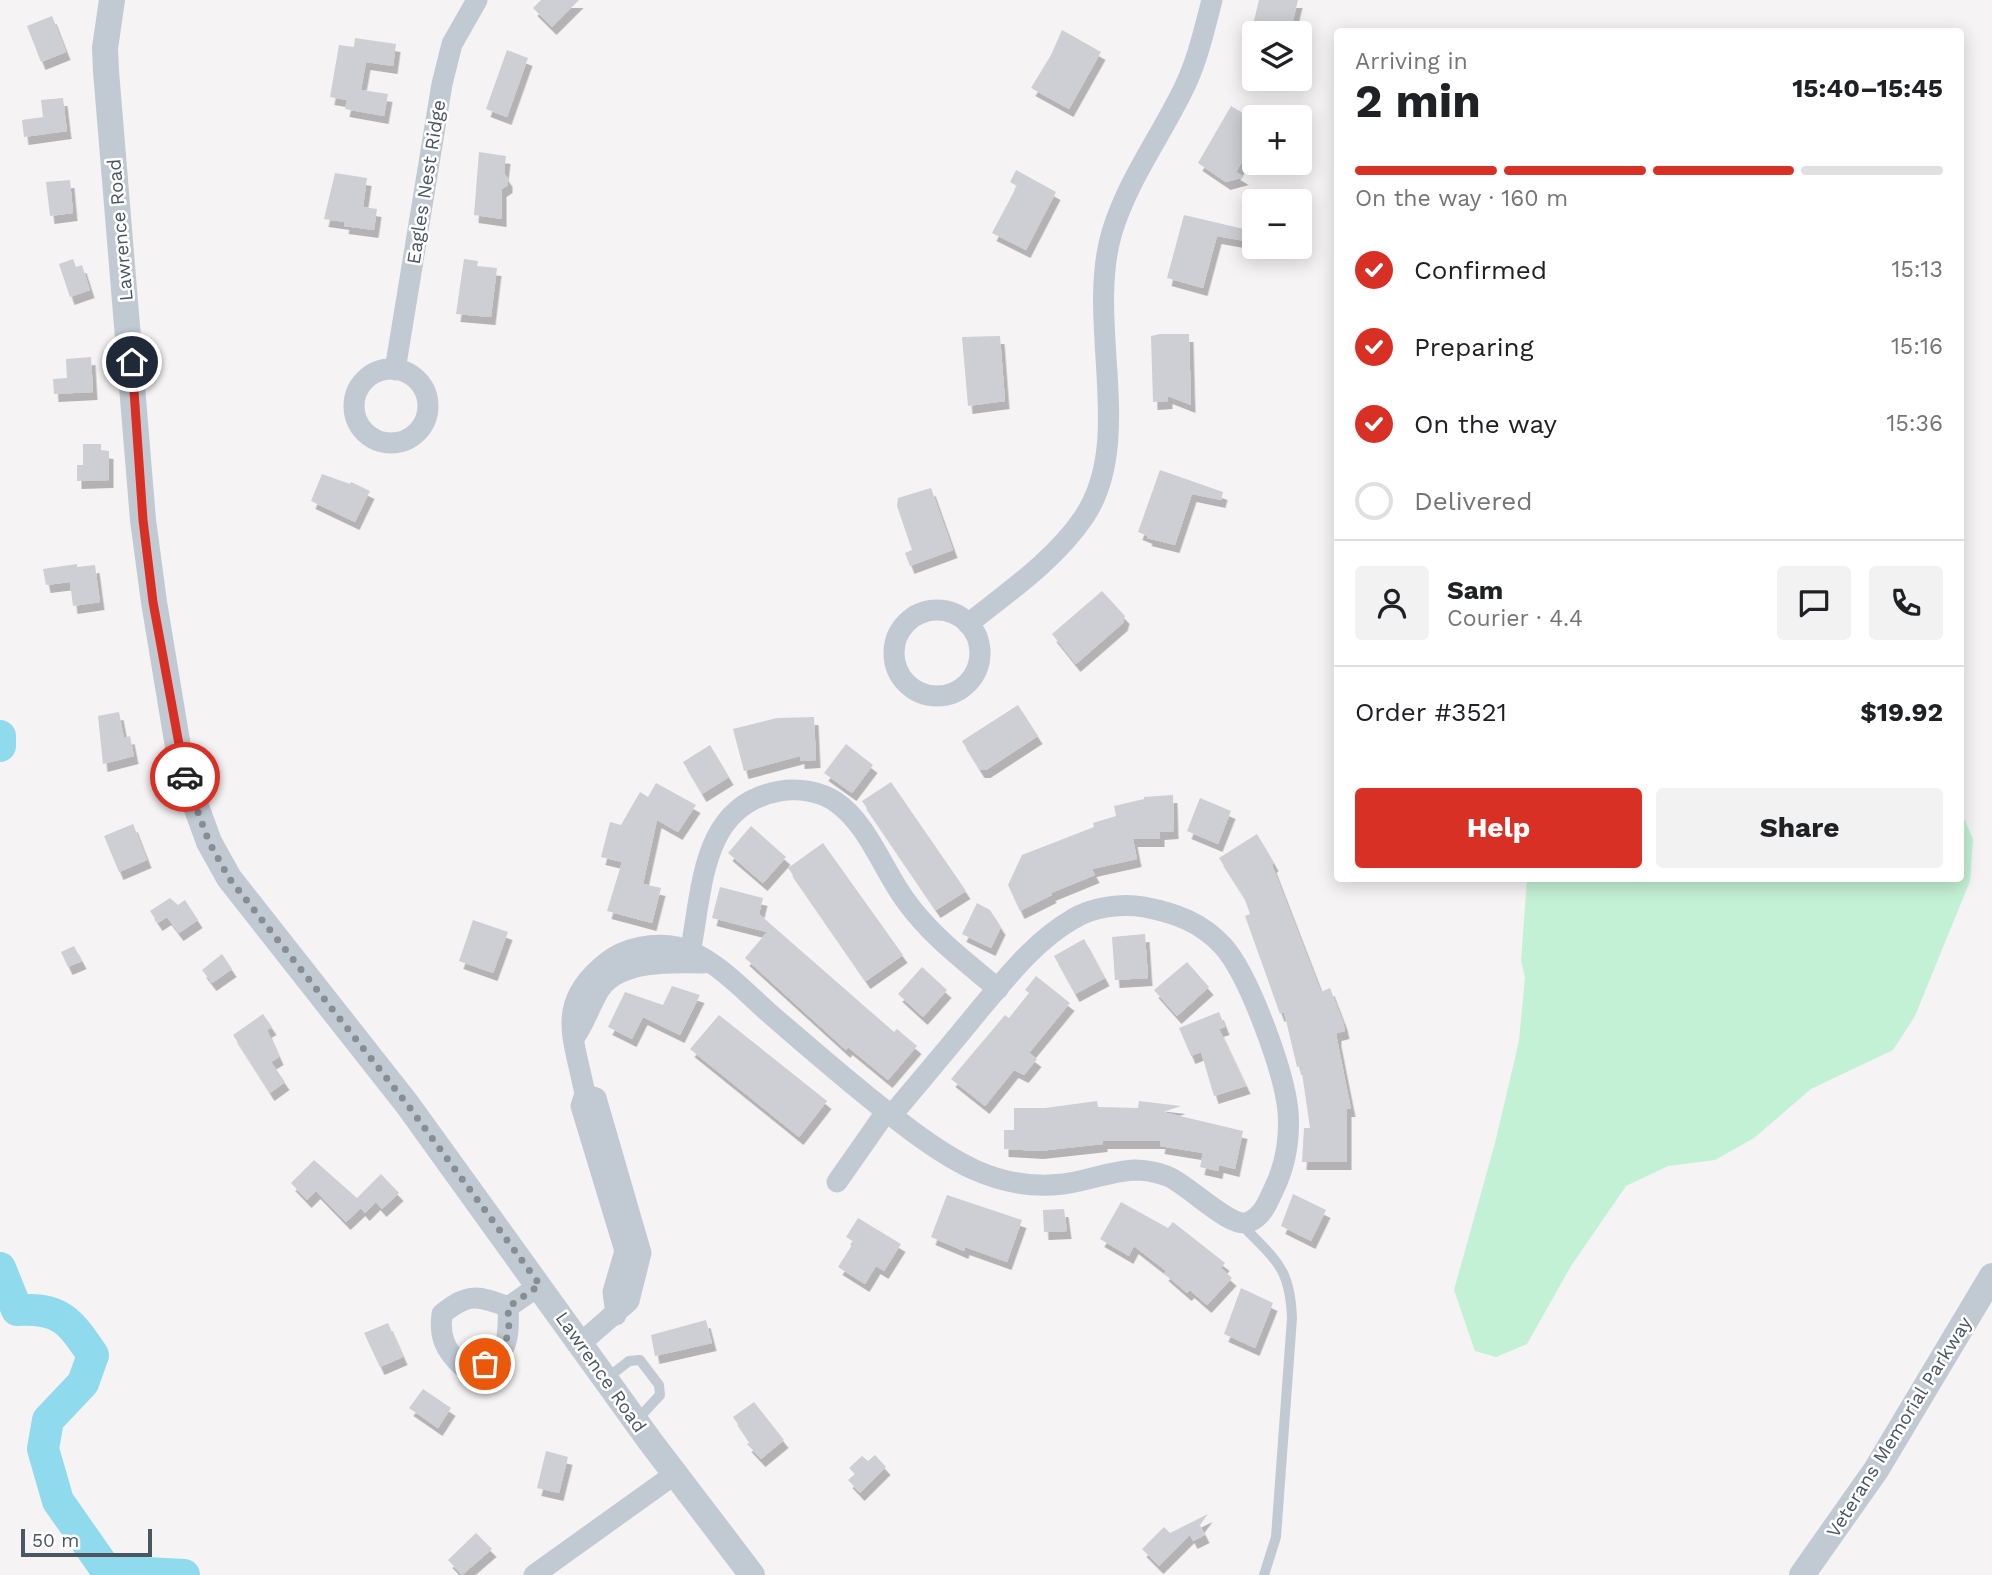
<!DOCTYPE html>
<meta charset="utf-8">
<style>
:root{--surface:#fff;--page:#f2f2f2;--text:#202124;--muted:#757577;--line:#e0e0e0;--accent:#d93025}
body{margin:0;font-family:"Work Sans",sans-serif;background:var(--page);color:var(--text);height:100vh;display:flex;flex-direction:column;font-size:26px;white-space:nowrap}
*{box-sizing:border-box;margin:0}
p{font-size:23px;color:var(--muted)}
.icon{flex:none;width:38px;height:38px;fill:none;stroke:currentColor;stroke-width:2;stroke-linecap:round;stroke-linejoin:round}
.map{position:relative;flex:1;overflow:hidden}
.details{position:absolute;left:1334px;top:28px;width:630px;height:854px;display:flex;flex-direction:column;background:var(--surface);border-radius:7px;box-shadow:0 4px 18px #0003}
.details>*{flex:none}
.fabs{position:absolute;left:1242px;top:21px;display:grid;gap:14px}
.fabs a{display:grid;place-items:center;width:70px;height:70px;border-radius:7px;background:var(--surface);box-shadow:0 4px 18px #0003;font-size:35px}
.scale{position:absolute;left:21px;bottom:18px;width:131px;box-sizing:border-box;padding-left:7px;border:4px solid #4a5661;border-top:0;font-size:19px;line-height:24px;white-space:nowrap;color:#4a5661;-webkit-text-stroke:5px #fff;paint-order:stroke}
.pin{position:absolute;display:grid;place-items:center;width:60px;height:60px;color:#fff;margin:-30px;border:4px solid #fff;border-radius:50%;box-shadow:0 2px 7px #0007}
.courier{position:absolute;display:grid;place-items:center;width:70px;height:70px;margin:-35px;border:5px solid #d93025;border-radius:50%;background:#fff;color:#222;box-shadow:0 2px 9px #0007}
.headline em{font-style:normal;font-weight:700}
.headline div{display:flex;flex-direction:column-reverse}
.headline{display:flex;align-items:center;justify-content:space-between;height:119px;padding:0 21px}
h1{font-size:46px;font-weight:700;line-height:52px}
.bar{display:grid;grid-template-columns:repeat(4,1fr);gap:10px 7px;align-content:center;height:84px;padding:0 21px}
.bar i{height:9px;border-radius:5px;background:var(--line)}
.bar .on{background:var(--accent)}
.bar p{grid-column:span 4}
.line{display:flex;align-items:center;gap:18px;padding:0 21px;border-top:2px solid var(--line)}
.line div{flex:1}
.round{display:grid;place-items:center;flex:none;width:74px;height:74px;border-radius:7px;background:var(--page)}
ol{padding:0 21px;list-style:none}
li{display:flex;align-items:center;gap:21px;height:77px}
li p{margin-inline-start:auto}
li .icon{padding:7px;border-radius:50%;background:var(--accent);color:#fff;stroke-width:4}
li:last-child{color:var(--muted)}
li i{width:38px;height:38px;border:4px solid var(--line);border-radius:50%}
.button{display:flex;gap:14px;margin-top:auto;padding:14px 21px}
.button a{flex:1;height:80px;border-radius:7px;background:var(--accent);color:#fff;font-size:28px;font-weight:700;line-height:80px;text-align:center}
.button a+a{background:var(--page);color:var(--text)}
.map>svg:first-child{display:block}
.green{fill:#c3f1d5}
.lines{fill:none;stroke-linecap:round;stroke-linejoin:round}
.river{stroke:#90daee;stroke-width:32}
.building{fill:#cdcfd5;filter:url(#shadow)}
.service{stroke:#c1cad2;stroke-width:10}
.minor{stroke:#c1cad2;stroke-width:21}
.tertiary{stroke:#c1cad2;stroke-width:26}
.done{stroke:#868d94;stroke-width:7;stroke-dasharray:0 12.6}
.route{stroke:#d93025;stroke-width:9}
.labels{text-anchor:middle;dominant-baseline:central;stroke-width:5;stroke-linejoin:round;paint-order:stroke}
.street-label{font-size:19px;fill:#4a5661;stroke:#fff}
</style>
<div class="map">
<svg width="1992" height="1575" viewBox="0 0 1992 1575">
<defs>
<filter id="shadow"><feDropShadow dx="4.5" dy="8" stdDeviation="0" flood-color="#0004"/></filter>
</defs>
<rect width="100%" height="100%" fill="#f5f3f3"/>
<polygon class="green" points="1960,809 1973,839 1970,881 1915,1016 1893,1050 1811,1089 1754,1138 1715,1160 1668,1166 1626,1186 1571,1266 1527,1344 1496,1357 1475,1351 1454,1290 1495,1143 1519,1041 1525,977 1521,961 1527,879 1960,878"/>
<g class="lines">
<g class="river">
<polyline points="0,736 0,746"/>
<path d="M0,1268L17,1310C61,1308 69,1320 93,1355L83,1383L48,1420L43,1449L58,1501L107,1571L184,1575"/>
</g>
</g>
<g class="building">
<polygon points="541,0 579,0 552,27 533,8"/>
<polygon points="1259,0 1298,0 1290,33 1251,33"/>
<polygon points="52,16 66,52 41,62 27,26"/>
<polygon points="1062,30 1101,52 1069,109 1031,88 1051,55"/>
<polygon points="355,38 396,44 393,66 366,62 361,90 388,94 384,116 345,109 347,100 330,97 339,45 354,47"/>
<polygon points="507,50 528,58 507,117 486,109"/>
<polygon points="63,98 67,131 24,137 22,120 43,117 41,100"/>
<polygon points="1231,106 1255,120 1255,140 1236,172 1244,177 1226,182 1198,163"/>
<polygon points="479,152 506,156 504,173 508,179 508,185 502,189 502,219 474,215"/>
<polygon points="1016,170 1056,192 1026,250 992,233 1017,186 1010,182"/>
<polygon points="335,173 367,178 363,207 377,209 374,230 344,226 345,222 324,219"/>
<polygon points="70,180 73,213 50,216 46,182"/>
<polygon points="1184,215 1248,230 1245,241 1217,236 1203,288 1167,278"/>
<polygon points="73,259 76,267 82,265 90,290 70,297 59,264"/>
<polygon points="464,259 478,261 477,266 497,268 491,317 456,314"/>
<polygon points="1160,334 1189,334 1191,405 1168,396 1168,401 1153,402 1151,336"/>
<polygon points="1000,336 1005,401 968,406 962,337"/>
<polygon points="91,357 93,392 54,394 53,379 67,378 66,359"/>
<polygon points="83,444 101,444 101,450 109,451 109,480 77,481 77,465 83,465"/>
<polygon points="1160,470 1223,492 1221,500 1192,494 1175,545 1147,538 1148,536 1138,532"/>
<polygon points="322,474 350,484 351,482 370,491 355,522 311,501"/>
<polygon points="931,488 953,550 910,566 905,553 912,550 897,506 898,498"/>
<polygon points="77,564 77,567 95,565 100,602 73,606 70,582 46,585 43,569"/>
<polygon points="1102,591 1125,616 1123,623 1076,664 1052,634"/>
<polygon points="1018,705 1038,736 986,770 980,770 962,741"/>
<polygon points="119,712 124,738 130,736 134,756 103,764 98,716"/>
<polygon points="814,717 816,760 800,761 800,756 744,771 733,729 777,718"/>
<polygon points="846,744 873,765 852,793 824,773"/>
<polygon points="710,745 729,777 702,794 683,762"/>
<polygon points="891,782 966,891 936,910 862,801"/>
<polygon points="656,783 696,805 678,832 657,820 643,884 661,888 652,923 607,911 622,862 601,857 610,822 621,825 640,792 648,797"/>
<polygon points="1173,795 1174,831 1160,832 1160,839 1133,839 1137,859 1092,869 1095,875 1051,893 1052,895 1020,911 1008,885 1022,855 1094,827 1093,823 1116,816 1114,806 1144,799 1144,797"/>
<polygon points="1200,798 1231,811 1218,844 1187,831"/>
<polygon points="133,824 147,860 119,872 104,836"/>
<polygon points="751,826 786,857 763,883 728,853"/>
<polygon points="1257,834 1274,863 1272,865 1321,992 1330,988 1343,1022 1345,1031 1337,1033 1337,1039 1351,1109 1347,1109 1347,1162 1302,1162 1304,1128 1310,1128 1301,1066 1297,1067 1284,1012 1280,1014 1245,916 1250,914 1244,897 1219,858"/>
<polygon points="823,843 903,955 866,981 788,868"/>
<polygon points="720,887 763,898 759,914 894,1032 897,1029 917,1046 888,1080 848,1047 846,1050 745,958 767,932 712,918"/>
<polygon points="170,898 178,905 185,900 198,920 179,933 167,917 158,923 150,911"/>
<polygon points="977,903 990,910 1001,927 991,948 962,934"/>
<polygon points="473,920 508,932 493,973 459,961"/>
<polygon points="1145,934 1148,978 1115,980 1112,937"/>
<polygon points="1084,939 1105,978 1075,994 1054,956"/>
<polygon points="74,946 82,961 68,967 61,952"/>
<polygon points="222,954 232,969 212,983 202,970"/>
<polygon points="1187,962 1209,987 1177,1016 1154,990"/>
<polygon points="922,967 947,990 923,1017 898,994"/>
<polygon points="1036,976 1070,1003 1029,1053 1037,1059 1024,1075 1014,1070 985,1106 951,1079 1005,1015 1009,1018 1029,993 1025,990"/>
<polygon points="672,986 700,995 680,1035 643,1017 632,1039 608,1027 625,992 663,1005"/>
<polygon points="1219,1012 1225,1027 1219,1029 1246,1086 1214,1096 1201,1052 1191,1056 1179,1028"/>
<polygon points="263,1014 272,1027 267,1030 279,1057 271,1062 285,1082 270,1093 233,1035"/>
<polygon points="719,1015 827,1101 799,1137 690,1049"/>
<polygon points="1097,1101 1098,1107 1138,1108 1139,1101 1181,1106 1163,1112 1243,1131 1235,1169 1219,1165 1218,1171 1200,1167 1203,1153 1160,1146 1161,1141 1103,1141 1103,1144 1039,1151 1004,1149 1004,1130 1014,1130 1014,1108 1045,1108"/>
<polygon points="314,1160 357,1198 381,1174 399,1193 382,1209 376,1202 365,1213 361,1208 346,1222 316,1191 307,1200 291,1183"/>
<polygon points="1293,1194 1326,1210 1311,1241 1281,1226"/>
<polygon points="947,1195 1022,1220 1007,1262 965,1247 964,1251 931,1237"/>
<polygon points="1121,1202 1168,1228 1173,1222 1225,1263 1221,1268 1232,1278 1207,1305 1190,1290 1187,1293 1164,1273 1166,1271 1134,1246 1129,1256 1100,1239"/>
<polygon points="1064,1209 1067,1231 1044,1232 1043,1210"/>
<polygon points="858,1218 901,1244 884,1271 876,1266 865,1284 838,1267 854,1242 846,1237"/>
<polygon points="1241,1288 1273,1303 1255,1348 1224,1334"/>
<polygon points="706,1320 712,1343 655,1356 651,1335"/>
<polygon points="388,1323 403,1357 380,1367 364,1333"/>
<polygon points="423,1389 451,1408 438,1428 409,1408"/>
<polygon points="754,1402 784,1440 761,1459 747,1444 750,1442 733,1417"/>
<polygon points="546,1451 568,1457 559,1493 537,1488"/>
<polygon points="875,1455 886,1467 860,1493 848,1480 855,1474 849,1468 862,1456 868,1461"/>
<polygon points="1208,1514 1200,1525 1205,1535 1193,1541 1190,1535 1159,1566 1142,1549 1164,1527 1170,1533"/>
<polygon points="476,1533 492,1549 462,1575 448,1560"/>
</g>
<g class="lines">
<g class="service">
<path d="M1241,1224C1275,1260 1290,1266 1292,1318L1276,1537L1264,1575"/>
<polyline points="606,1379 629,1361 640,1360 659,1385 660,1395 637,1420"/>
</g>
<g class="minor">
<circle cx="391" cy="406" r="37"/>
<polyline points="395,370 442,84 452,44 477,0"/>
<circle cx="937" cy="653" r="43"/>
<path d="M968,624C1008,592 1055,560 1084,517C1136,439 1085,323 1112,232C1128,180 1159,139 1183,90C1197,62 1204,31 1212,0"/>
<path d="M690,953C703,889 700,805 780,791C798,788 820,791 836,802C868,824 883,870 906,901C931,936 965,961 998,989"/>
<path d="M574,1038C585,1023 590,1005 600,989C619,960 673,962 703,963"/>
<polyline points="837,1182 886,1112"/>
<path d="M508,1307C477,1295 468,1293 442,1314C439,1337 445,1350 462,1366C505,1363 510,1348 508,1307L540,1285"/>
<path d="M616,1315L613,1292L625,1251L581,1106L585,1094C574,1037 554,1004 607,962C625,948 654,942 677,947C713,956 742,989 769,1013C812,1050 855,1088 900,1122C949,1160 998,1192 1063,1184C1087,1181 1111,1171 1135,1170C1146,1170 1156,1172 1167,1176C1188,1184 1231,1230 1249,1222C1263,1216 1267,1203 1273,1191C1285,1167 1290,1138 1288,1111C1284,1071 1249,975 1223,946C1201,922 1175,913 1144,907C1122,903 1092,907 1073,919C1035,941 1008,976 980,1009C951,1045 921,1080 891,1116"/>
<polyline points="581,1343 629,1301 641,1253 596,1098 585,1094"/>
<polyline points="534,1575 675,1474"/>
</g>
<g class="tertiary">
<polyline points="112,0 105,48 106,71 143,520 154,602 181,765 209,842 229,878 407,1104 650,1441 752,1575"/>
<polyline points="1802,1575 1876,1470 1992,1276"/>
</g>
</g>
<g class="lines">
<polyline class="done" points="185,777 209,842 229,878 407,1104 540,1285 508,1307 509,1331 502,1353 485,1364"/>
<polyline class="route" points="132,362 143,520 153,602 185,777"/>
</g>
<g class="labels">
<g class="street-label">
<text transform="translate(426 182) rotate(-81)">Eagles Nest Ridge</text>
<text transform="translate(120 230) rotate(-95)">Lawrence Road</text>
<text transform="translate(601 1372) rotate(55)">Lawrence Road</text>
<text transform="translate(1899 1427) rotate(-58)">Veterans Memorial Parkway</text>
</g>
</g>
</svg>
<div class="fabs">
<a><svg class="icon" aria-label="layers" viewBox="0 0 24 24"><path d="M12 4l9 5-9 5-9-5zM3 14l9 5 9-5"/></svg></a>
<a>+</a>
<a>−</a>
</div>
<div class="scale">50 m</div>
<div class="pin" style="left:485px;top:1364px;background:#ea580c"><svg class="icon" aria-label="bag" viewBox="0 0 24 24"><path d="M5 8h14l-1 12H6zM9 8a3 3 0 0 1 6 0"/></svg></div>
<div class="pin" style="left:132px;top:362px;background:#1f2937"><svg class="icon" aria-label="home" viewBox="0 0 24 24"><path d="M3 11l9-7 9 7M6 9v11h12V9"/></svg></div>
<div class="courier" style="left:185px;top:777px"><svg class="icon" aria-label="car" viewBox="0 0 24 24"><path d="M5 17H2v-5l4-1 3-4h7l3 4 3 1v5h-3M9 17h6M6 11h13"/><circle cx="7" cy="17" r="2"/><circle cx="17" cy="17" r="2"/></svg></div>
<section class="details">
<div class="headline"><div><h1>2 min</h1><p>Arriving in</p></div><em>15:40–15:45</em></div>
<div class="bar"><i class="on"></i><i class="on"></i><i class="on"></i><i></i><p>On the way · 160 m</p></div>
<ol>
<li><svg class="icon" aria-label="check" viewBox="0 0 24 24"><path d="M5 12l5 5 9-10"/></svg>Confirmed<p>15:13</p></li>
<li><svg class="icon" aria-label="check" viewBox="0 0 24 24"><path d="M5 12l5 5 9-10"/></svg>Preparing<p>15:16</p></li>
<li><svg class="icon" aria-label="check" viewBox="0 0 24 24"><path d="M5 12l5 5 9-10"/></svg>On the way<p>15:36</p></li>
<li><i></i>Delivered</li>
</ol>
<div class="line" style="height:126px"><a class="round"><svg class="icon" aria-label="person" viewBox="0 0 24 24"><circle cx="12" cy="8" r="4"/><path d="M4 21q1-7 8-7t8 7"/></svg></a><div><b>Sam</b><p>Courier · 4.4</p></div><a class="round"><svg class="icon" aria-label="chat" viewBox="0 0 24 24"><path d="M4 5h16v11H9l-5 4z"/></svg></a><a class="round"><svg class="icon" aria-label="phone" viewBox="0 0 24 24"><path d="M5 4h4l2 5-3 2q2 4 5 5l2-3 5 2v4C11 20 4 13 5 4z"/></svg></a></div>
<div class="line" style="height:91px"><div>Order #3521</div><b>$19.92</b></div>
<div class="button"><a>Help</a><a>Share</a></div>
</section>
</div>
